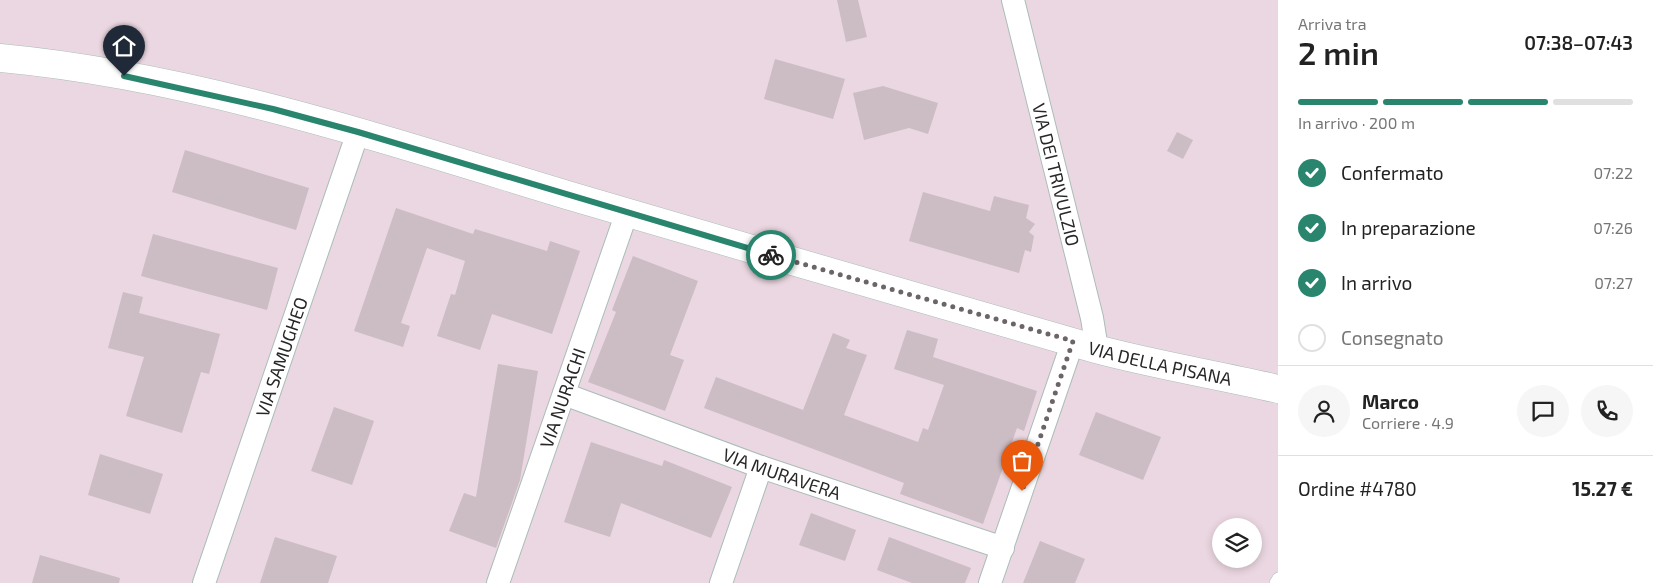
<!DOCTYPE html>
<html lang="it">
<meta charset="utf-8">
<style>
:root{--surface:#fff;--page:#f6f6f6;--text:#222;--muted:#767676;--line:#e0e0e0;--accent:#29856d}
body{margin:0;font-family:"Exo 2",sans-serif;background:var(--page);color:var(--text);height:100vh;display:flex;flex-direction:column;font-size:19px;white-space:nowrap}
*{box-sizing:border-box;margin:0}
p{font-size:16px;color:var(--muted)}
.icon{flex:none;width:28px;height:28px;fill:none;stroke:currentColor;stroke-width:2;stroke-linecap:round;stroke-linejoin:round}
.map{position:relative;flex:1;overflow:hidden}
.panel{display:flex;flex-direction:column;background:var(--surface);width:375px}
.panel>*{flex:none}
.tools{position:absolute;left:1212px;top:518px;display:grid;gap:10px}
.tools a{display:grid;place-items:center;width:50px;height:50px;border-radius:50%;background:var(--surface);box-shadow:0 2px 8px #0003;font-size:25px}
.pin{position:absolute;display:grid;place-items:center;width:42px;height:42px;color:#fff;margin:-51px -21px;border-radius:50% 50% 50% 0;rotate:-45deg;box-shadow:0 0 5px #0007}
.pin .icon{rotate:45deg}
.courier{position:absolute;display:grid;place-items:center;width:50px;height:50px;margin:-25px;border:4px solid #29856d;border-radius:50%;background:#fff;color:#222;box-shadow:0 1px 6px #0007}
.head em{font-style:normal;font-weight:600}
.head div{display:flex;flex-direction:column-reverse}
.head{display:flex;align-items:center;justify-content:space-between;height:85px;padding:0 20px}
h1{font-size:32px;font-weight:600;line-height:38px}
.bar{display:grid;grid-template-columns:repeat(4,1fr);gap:8px 5px;align-content:center;height:60px;padding:0 20px}
.bar i{height:6px;border-radius:4px;background:var(--line)}
.bar .on{background:var(--accent)}
.bar p{grid-column:span 4}
.line{display:flex;align-items:center;gap:12px;padding:0 20px;border-top:1px solid var(--line)}
.line div{flex:1}
.round{display:grid;place-items:center;flex:none;width:52px;height:52px;border-radius:26px;background:var(--page)}
ol{padding:0 20px;list-style:none}
li{display:flex;align-items:center;gap:15px;height:55px}
li p{margin-inline-start:auto}
li .icon{padding:5px;border-radius:50%;background:var(--accent);color:#fff;stroke-width:4}
li:last-child{color:var(--muted)}
li i{width:28px;height:28px;border:2px solid var(--line);border-radius:50%}
main{display:flex;flex:1;min-height:0}
.map>svg:first-child{display:block}
.building{fill:#ccbcc4}
.lines{fill:none;stroke-linecap:round;stroke-linejoin:round}
.lane-casing{stroke:#abbdb8;stroke-width:12}
.street-casing{stroke:#abbdb8;stroke-width:24}
.secondary-casing{stroke:#abbdb8;stroke-width:29}
.lane{stroke:#fff;stroke-width:11}
.street{stroke:#fff;stroke-width:22}
.secondary{stroke:#fff;stroke-width:28}
.done{stroke:#6c6568;stroke-width:5;stroke-dasharray:0 9}
.route{stroke:#29856d;stroke-width:6}
.labels{text-anchor:middle;dominant-baseline:central;stroke-width:5;stroke-linejoin:round;paint-order:stroke}
.street-label{font-size:18px;fill:#272727;stroke:#fff}
</style>
<main>
<div class="map">
<svg width="1278" height="583" viewBox="0 0 1278 583">
<rect width="100%" height="100%" fill="#ebd7e1"/>
<g class="building">
<polygon points="837,0 858,0 867,37 846,42"/>
<polygon points="775,59 845,79 833,119 764,99"/>
<polygon points="883,86 938,103 928,134 909,128 864,140 853,93"/>
<polygon points="1177,132 1193,140 1183,159 1167,151"/>
<polygon points="185,150 309,188 296,230 172,192"/>
<polygon points="923,192 990,211 994,196 1029,205 1026,218 1035,224 1029,232 1034,236 1031,252 1025,250 1019,273 909,241"/>
<polygon points="396,208 473,234 475,229 547,251 550,241 580,251 552,334 492,314 480,350 437,336 451,294 455,295 465,261 427,248 401,323 410,326 403,347 354,331"/>
<polygon points="153,234 278,268 267,310 141,276"/>
<polygon points="633,256 698,281 670,355 684,360 665,411 588,382 616,312 612,310"/>
<polygon points="123,292 143,297 139,313 220,334 209,374 201,372 182,433 126,416 144,357 108,348"/>
<polygon points="907,330 938,339 933,357 1037,391 1024,431 1017,428 983,524 900,494 904,483 704,408 716,377 803,410 833,333 850,340 846,348 867,355 844,415 918,442 923,428 928,430 944,385 894,369"/>
<polygon points="498,364 538,371 520,480 496,548 449,531 464,493 476,497"/>
<polygon points="334,407 374,421 352,485 311,471"/>
<polygon points="1096,412 1161,437 1143,480 1079,455"/>
<polygon points="591,442 662,466 664,460 732,487 711,538 621,503 610,537 564,522"/>
<polygon points="100,454 163,474 150,514 88,495"/>
<polygon points="811,513 856,530 845,561 799,545"/>
<polygon points="275,537 337,556 328,583 260,583"/>
<polygon points="889,537 971,568 965,583 912,583 877,570"/>
<polygon points="1040,541 1085,559 1075,583 1023,583"/>
<polygon points="40,555 120,578 119,583 32,583"/>
</g>
<g class="lines">
<g class="lane-casing">
<polyline id="lane" points="1275,583 1278,578"/>
</g>
<g class="street-casing">
<g id="street">
<path id="s1" d="M1013,0L1092,318L1097,349"/>
<path id="s2" d="M564,394L761,467L1003,548"/>
<path id="s3" d="M204,583L358,132"/>
<path id="s4" d="M498,583L627,212"/>
<polyline points="721,583 761,467"/>
<polyline points="990,583 1073,341"/>
</g>
</g>
<g class="secondary-casing">
<g id="secondary">
<path id="s5" d="M0,58C194,76 382,139 567,195C743,247 920,298 1096,349C1156,365 1218,375 1278,389"/>
</g>
</g>
<use href="#lane" class="lane"/>
<use href="#street" class="street"/>
<use href="#secondary" class="secondary"/>
</g>
<g class="lines">
<polyline class="done" points="771,255 1073,341 1022,491"/>
<polyline class="route" points="124,76 273,109 358,132 771,255"/>
</g>
<g class="labels">
<g class="street-label">
<text stroke="none"><textPath href="#s1" startOffset="180">VIA DEI TRIVULZIO</textPath></text>
<text stroke="none"><textPath href="#s3" startOffset="239">VIA SAMUGHEO</textPath></text>
<text stroke="none"><textPath href="#s5" startOffset="1201">VIA DELLA PISANA</textPath></text>
<text stroke="none"><textPath href="#s4" startOffset="196">VIA NURACHI</textPath></text>
<text stroke="none"><textPath href="#s2" startOffset="232">VIA MURAVERA</textPath></text>
</g>
</g>
</svg>
<div class="tools">
<a><svg class="icon" aria-label="layers" viewBox="0 0 24 24"><path d="M12 4l9 5-9 5-9-5zM3 14l9 5 9-5"/></svg></a>
</div>
<div class="pin" style="left:1022px;top:491px;background:#ea580c"><svg class="icon" aria-label="bag" viewBox="0 0 24 24"><path d="M5 8h14l-1 12H6zM9 8a3 3 0 0 1 6 0"/></svg></div>
<div class="pin" style="left:124px;top:76px;background:#1f2937"><svg class="icon" aria-label="home" viewBox="0 0 24 24"><path d="M3 11l9-7 9 7M6 9v11h12V9"/></svg></div>
<div class="courier" style="left:771px;top:255px"><svg class="icon" aria-label="bike" viewBox="0 0 24 24"><circle cx="6" cy="16" r="4"/><circle cx="18" cy="16" r="4"/><path d="M6 16l4-8h5l3 8M10 8l3 8H6M13 5h3"/></svg></div>
</div>
<section class="panel">
<div class="head"><div><h1>2 min</h1><p>Arriva tra</p></div><em>07:38–07:43</em></div>
<div class="bar"><i class="on"></i><i class="on"></i><i class="on"></i><i></i><p>In arrivo · 200 m</p></div>
<ol>
<li><svg class="icon" aria-label="check" viewBox="0 0 24 24"><path d="M5 12l5 5 9-10"/></svg>Confermato<p>07:22</p></li>
<li><svg class="icon" aria-label="check" viewBox="0 0 24 24"><path d="M5 12l5 5 9-10"/></svg>In preparazione<p>07:26</p></li>
<li><svg class="icon" aria-label="check" viewBox="0 0 24 24"><path d="M5 12l5 5 9-10"/></svg>In arrivo<p>07:27</p></li>
<li><i></i>Consegnato</li>
</ol>
<div class="line" style="height:90px"><a class="round"><svg class="icon" aria-label="person" viewBox="0 0 24 24"><circle cx="12" cy="8" r="4"/><path d="M4 21q1-7 8-7t8 7"/></svg></a><div><b>Marco</b><p>Corriere · 4.9</p></div><a class="round"><svg class="icon" aria-label="chat" viewBox="0 0 24 24"><path d="M4 5h16v11H9l-5 4z"/></svg></a><a class="round"><svg class="icon" aria-label="phone" viewBox="0 0 24 24"><path d="M5 4h4l2 5-3 2q2 4 5 5l2-3 5 2v4C11 20 4 13 5 4z"/></svg></a></div>
<div class="line" style="height:65px"><div>Ordine #4780</div><b>15.27 €</b></div>
</section>
</main>
